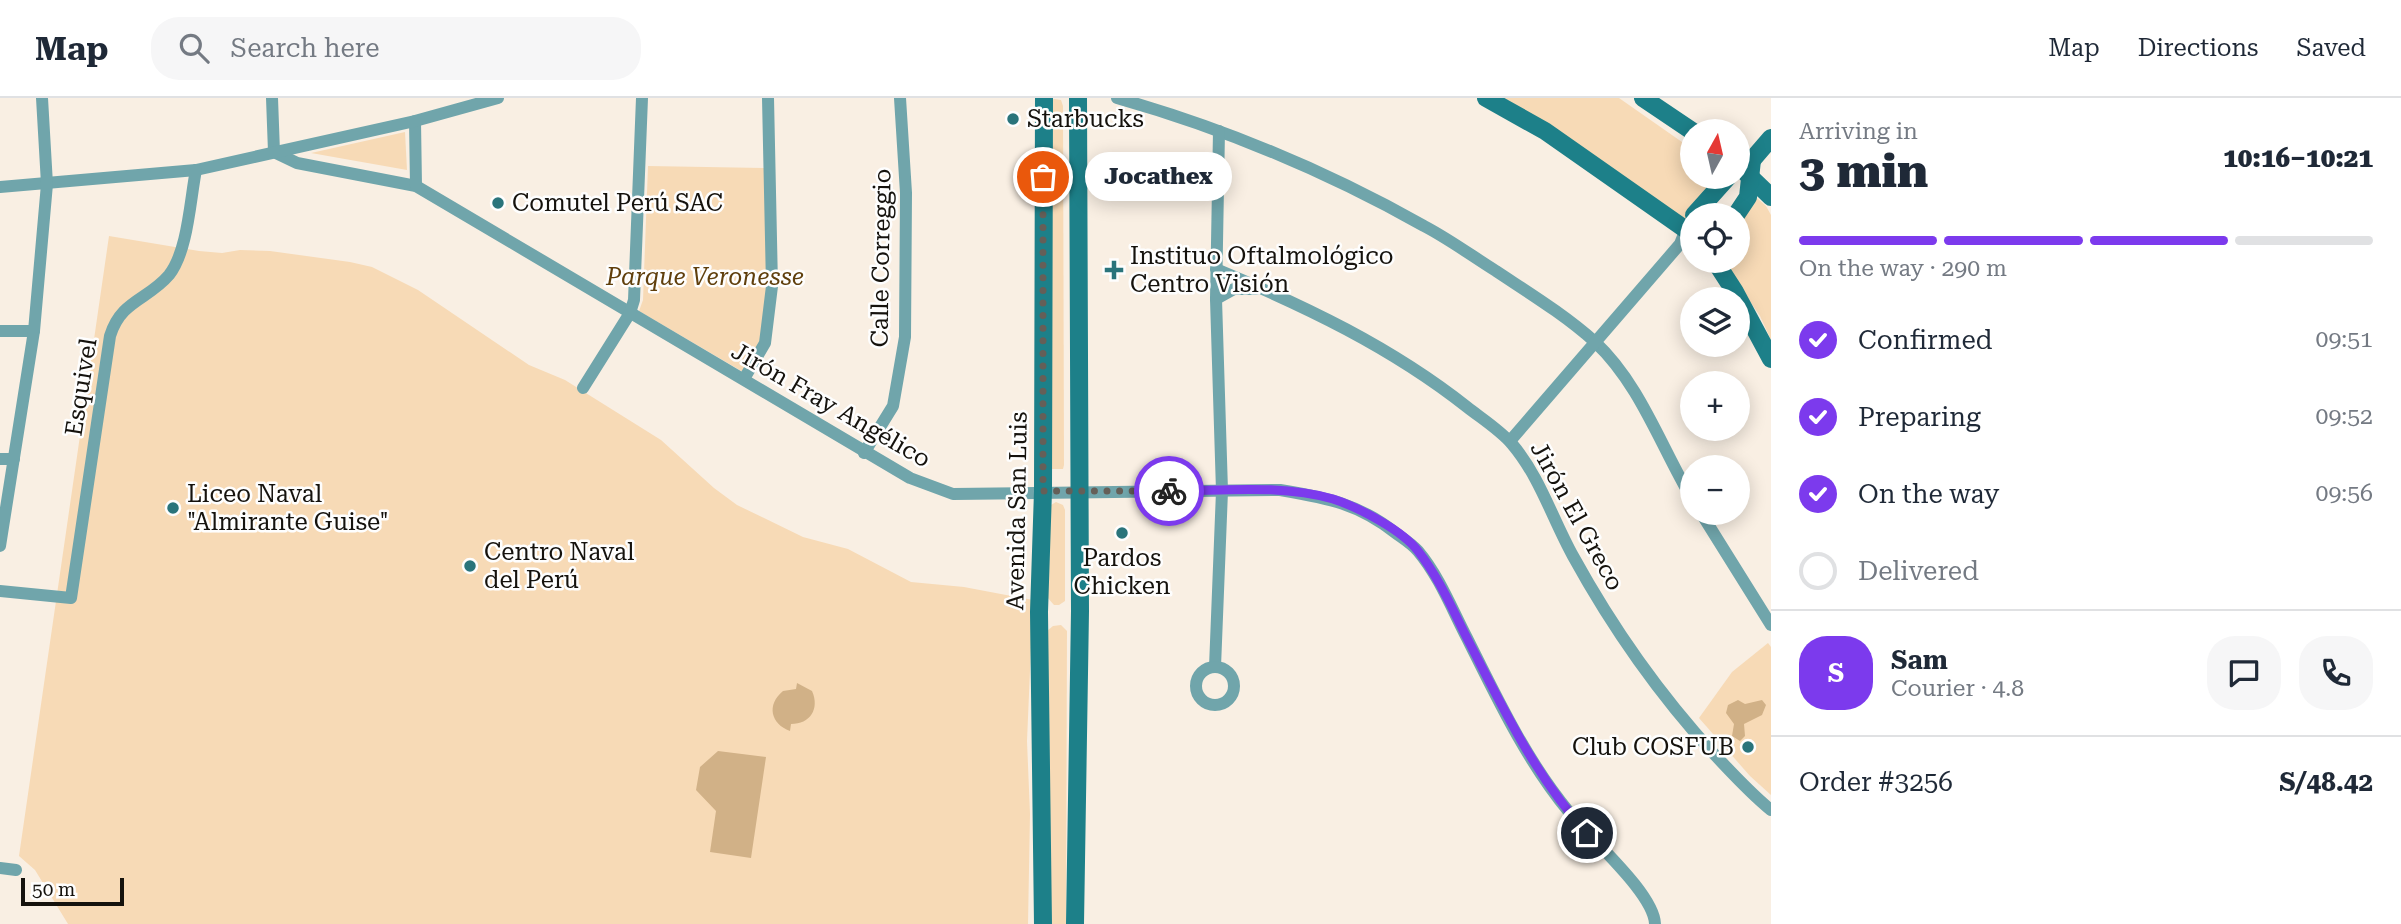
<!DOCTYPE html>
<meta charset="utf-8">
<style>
:root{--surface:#fff;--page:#f6f6f7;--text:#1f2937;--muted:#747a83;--line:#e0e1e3;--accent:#7c3aed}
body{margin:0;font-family:"Roboto Serif",serif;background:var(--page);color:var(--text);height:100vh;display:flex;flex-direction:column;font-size:26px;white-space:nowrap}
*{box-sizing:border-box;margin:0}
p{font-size:23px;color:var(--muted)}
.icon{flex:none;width:38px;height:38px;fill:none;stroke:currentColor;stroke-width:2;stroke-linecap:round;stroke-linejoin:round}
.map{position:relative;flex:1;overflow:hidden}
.side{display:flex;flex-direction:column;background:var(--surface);width:630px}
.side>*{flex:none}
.needle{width:46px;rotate:8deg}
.buttons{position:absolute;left:1680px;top:21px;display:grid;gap:14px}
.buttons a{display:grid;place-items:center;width:70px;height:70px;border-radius:50%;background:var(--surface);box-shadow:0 4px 18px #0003;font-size:35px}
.scale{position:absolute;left:21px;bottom:18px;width:103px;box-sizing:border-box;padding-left:7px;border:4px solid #15120d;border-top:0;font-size:19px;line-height:24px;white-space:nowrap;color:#15120d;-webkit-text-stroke:5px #fefefe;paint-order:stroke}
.pin{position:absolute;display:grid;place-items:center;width:60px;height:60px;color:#fff;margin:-30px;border:4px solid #fff;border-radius:50%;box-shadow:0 2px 7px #0007}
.courier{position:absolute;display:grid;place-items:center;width:70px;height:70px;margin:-35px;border:5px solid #7c3aed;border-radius:50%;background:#fff;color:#222;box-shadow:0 2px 9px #0007}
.bubble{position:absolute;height:49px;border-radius:24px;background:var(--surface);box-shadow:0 4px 18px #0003;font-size:23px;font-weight:800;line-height:49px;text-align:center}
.headline em{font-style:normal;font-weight:800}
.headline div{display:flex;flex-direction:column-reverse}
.headline{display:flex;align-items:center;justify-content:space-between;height:119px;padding:0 28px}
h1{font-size:46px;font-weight:800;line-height:52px}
.bar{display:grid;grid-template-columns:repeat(4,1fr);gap:10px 7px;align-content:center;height:84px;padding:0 28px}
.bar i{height:9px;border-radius:5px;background:var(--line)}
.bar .on{background:var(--accent)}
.bar p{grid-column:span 4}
.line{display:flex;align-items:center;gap:18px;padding:0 28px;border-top:2px solid var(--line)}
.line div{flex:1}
.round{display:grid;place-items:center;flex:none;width:74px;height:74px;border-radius:28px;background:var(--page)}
ol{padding:0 28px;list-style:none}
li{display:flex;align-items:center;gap:21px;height:77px}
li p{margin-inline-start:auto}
li .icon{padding:7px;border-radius:50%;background:var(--accent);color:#fff;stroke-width:4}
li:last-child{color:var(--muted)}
li i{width:38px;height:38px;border:4px solid var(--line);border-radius:50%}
header{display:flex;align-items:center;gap:42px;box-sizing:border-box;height:98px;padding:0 35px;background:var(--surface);border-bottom:2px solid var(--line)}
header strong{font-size:33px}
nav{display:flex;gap:38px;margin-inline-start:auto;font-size:24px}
.search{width:490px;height:63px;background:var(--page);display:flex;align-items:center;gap:18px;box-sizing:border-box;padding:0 24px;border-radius:28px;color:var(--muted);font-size:26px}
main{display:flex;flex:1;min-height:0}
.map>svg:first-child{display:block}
.green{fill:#f7dab6}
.water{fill:#d1b187}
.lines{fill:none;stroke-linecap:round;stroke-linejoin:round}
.street{stroke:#70a5ab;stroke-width:12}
.secondary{stroke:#1d8089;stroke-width:18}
.done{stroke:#655f58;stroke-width:7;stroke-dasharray:0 12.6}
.route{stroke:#7c3aed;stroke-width:9}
.poi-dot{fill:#2a747b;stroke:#fefefe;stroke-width:2.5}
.labels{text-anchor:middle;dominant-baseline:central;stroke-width:5;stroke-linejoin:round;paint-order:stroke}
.poi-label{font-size:24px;fill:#15120d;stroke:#fefefe;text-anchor:start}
.street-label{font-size:24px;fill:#15120d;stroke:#fefefe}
.park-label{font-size:24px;font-style:italic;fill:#603f0c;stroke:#fefefe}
</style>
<header>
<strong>Map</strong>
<div class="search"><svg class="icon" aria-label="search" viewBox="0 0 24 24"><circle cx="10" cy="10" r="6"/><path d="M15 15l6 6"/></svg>Search here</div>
<nav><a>Map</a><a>Directions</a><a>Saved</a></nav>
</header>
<main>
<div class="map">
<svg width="1771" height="826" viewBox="0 0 1771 826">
<rect width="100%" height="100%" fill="#f9efe3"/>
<g class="green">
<polygon points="1502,0 1619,0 1692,51 1692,79 1721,79 1684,123"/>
<polygon points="1054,1 1061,2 1063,8 1064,367 1063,371 1052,371 1048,5"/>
<polygon points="405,34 407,72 311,55"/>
<polygon points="648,68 767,70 767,188 761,243 743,274 639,213 643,202"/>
<polygon points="1749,93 1766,108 1771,117 1771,242 1760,218 1722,163 1738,163 1738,117"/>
<polygon points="109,138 199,153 222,155 240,152 270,153 350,164 372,169 418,192 529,267 565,282 661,342 714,390 737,407 803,439 848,451 911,484 964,489 1033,502 1027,643 1030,716 1028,826 68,826 35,772 19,758"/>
<polygon points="1056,404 1063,407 1065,412 1065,503 1059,507 1054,507 1047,499 1051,407"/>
<polygon points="1061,527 1067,533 1066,826 1049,826 1047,533 1053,528"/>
<polygon points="1768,545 1771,549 1771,697 1750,678 1699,620 1732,574"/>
</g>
<g class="water">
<path d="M797,585L812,593C820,611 810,626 791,626L790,633C771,626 766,607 783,593L796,591Z"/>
<polygon points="1738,602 1745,606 1762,602 1766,607 1762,617 1744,626 1745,638 1740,643 1732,638 1734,626 1726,615 1728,607"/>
<polygon points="718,653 766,659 751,760 710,754 716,713 696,692 700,669"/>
</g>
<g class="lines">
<g class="street">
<path d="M272,0L274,54L297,65L416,88L910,380L953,396L1280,392C1327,400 1358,405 1397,436C1404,441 1412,446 1418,453C1439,478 1452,511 1467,540C1497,600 1526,662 1569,714C1589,740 1654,795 1655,826"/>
<path d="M1117,0C1223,30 1328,74 1424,128C1449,141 1472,158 1496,173C1529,195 1565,217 1595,244C1640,286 1661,349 1692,401"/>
<polyline points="415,23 416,88"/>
<polyline points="0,89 196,72 415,23 498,0"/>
<path d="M1216,171C1305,208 1391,249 1467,309C1481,320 1500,332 1512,346C1540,379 1552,420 1573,458C1612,529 1659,596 1714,656C1733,676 1750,695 1771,712"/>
<polyline points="1216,201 1234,191 1256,191"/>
<polyline points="0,233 34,233"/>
<polyline points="744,281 765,245 772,188 768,0"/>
<polyline points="583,290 630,215 634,202 642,0"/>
<polyline points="1510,343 1680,146 1686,131"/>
<polyline points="864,355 893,308 905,239 906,95 900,0"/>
<polyline points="0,361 14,361"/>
<polyline points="1701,415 1771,527"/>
<polyline points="0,448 34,233 47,86 42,0"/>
<path d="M0,493L71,500L110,238C121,202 148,202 169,177C188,153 190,102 196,72"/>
<polyline points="1215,569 1222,393 1216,201 1219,33"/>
<circle cx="1215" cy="588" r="19"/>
<polyline points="0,770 16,772"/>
</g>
<g class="secondary">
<polyline points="1486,0 1545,33 1692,136"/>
<polyline points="1643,0 1692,33"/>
<polyline points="1738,70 1752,62 1771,40"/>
<polyline points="1746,75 1771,99"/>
<polyline points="1694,117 1728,79"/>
<polyline points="1736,117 1748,99 1752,62"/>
<polyline points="1715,163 1735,194 1771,261"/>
<polyline points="1043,826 1039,514 1043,393 1044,0"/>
<polyline points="1075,826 1080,513 1078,0"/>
</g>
</g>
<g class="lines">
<polyline class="done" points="1043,79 1043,393 1169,393"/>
<path class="route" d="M1169,393C1222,393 1280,386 1333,401C1358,409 1402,432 1418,453C1440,481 1454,515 1470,546C1504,612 1536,679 1587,735"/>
</g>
<g class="poi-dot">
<circle cx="1013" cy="21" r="7"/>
<circle cx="498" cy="105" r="7"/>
<path d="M1110.5 161.5h7v7h7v7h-7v7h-7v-7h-7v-7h7z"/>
<circle cx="173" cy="410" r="7"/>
<circle cx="1122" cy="435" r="7"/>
<circle cx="470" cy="468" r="7"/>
<circle cx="1748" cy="649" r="7"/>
</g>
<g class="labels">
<g class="poi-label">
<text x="1027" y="21">Starbucks</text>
<text x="512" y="105">Comutel Perú SAC</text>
<text x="1130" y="158">Instituo Oftalmológico<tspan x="1130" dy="28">Centro Visión</tspan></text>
<text x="187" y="396">Liceo Naval<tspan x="187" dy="28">"Almirante Guise"</tspan></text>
<text x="484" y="454">Centro Naval<tspan x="484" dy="28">del Perú</tspan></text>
<text x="1122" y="460" text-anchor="middle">Pardos<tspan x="1122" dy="28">Chicken</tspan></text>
<text x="1734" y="649" text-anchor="end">Club COSFUB</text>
</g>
<g class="street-label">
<text transform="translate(881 160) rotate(-89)">Calle Correggio</text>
<text transform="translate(81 289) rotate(-81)">Esquivel</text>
<text transform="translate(831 307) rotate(30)">Jirón Fray Angélico</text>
<text transform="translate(1017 413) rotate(-89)">Avenida San Luis</text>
<text transform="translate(1577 418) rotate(61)">Jirón El Greco</text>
</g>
<g class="park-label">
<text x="705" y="179">Parque Veronesse</text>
</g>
</g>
</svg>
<div class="buttons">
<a><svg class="needle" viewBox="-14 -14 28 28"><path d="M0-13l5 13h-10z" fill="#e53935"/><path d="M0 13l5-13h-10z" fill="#747a83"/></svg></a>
<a><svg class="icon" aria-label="locate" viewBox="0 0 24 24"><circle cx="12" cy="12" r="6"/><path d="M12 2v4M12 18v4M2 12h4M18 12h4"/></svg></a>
<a><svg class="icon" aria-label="layers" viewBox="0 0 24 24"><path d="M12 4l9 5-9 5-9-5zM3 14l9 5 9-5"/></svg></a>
<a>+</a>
<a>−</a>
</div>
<div class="scale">50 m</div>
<div class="pin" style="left:1043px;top:79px;background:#ea580c"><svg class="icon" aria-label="bag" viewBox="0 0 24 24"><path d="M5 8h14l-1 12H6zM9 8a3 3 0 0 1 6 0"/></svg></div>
<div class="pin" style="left:1587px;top:735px;background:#1f2937"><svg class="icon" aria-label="home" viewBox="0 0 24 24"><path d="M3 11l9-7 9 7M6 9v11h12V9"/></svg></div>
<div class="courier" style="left:1169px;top:393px"><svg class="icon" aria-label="bike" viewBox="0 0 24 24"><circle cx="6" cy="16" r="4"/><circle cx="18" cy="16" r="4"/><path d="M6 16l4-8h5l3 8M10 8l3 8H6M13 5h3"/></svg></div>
<div class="bubble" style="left:1085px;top:54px;width:147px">Jocathex</div>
</div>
<section class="side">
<div class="headline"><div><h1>3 min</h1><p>Arriving in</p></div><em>10:16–10:21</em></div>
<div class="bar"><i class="on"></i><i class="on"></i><i class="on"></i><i></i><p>On the way · 290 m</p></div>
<ol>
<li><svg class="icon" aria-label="check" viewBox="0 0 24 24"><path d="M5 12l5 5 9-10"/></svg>Confirmed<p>09:51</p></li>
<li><svg class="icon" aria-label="check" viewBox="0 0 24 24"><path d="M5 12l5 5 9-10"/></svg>Preparing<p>09:52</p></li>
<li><svg class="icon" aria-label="check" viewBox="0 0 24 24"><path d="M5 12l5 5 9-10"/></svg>On the way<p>09:56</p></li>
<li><i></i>Delivered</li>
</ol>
<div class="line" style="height:126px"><b class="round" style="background:var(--accent);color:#fff">S</b><div><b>Sam</b><p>Courier · 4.8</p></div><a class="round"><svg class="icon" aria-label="chat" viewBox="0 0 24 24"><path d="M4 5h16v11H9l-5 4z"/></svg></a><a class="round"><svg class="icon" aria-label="phone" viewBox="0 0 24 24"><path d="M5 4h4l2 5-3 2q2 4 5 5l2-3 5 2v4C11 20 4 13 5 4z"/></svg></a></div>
<div class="line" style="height:91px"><div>Order #3256</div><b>S/48.42</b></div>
</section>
</main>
